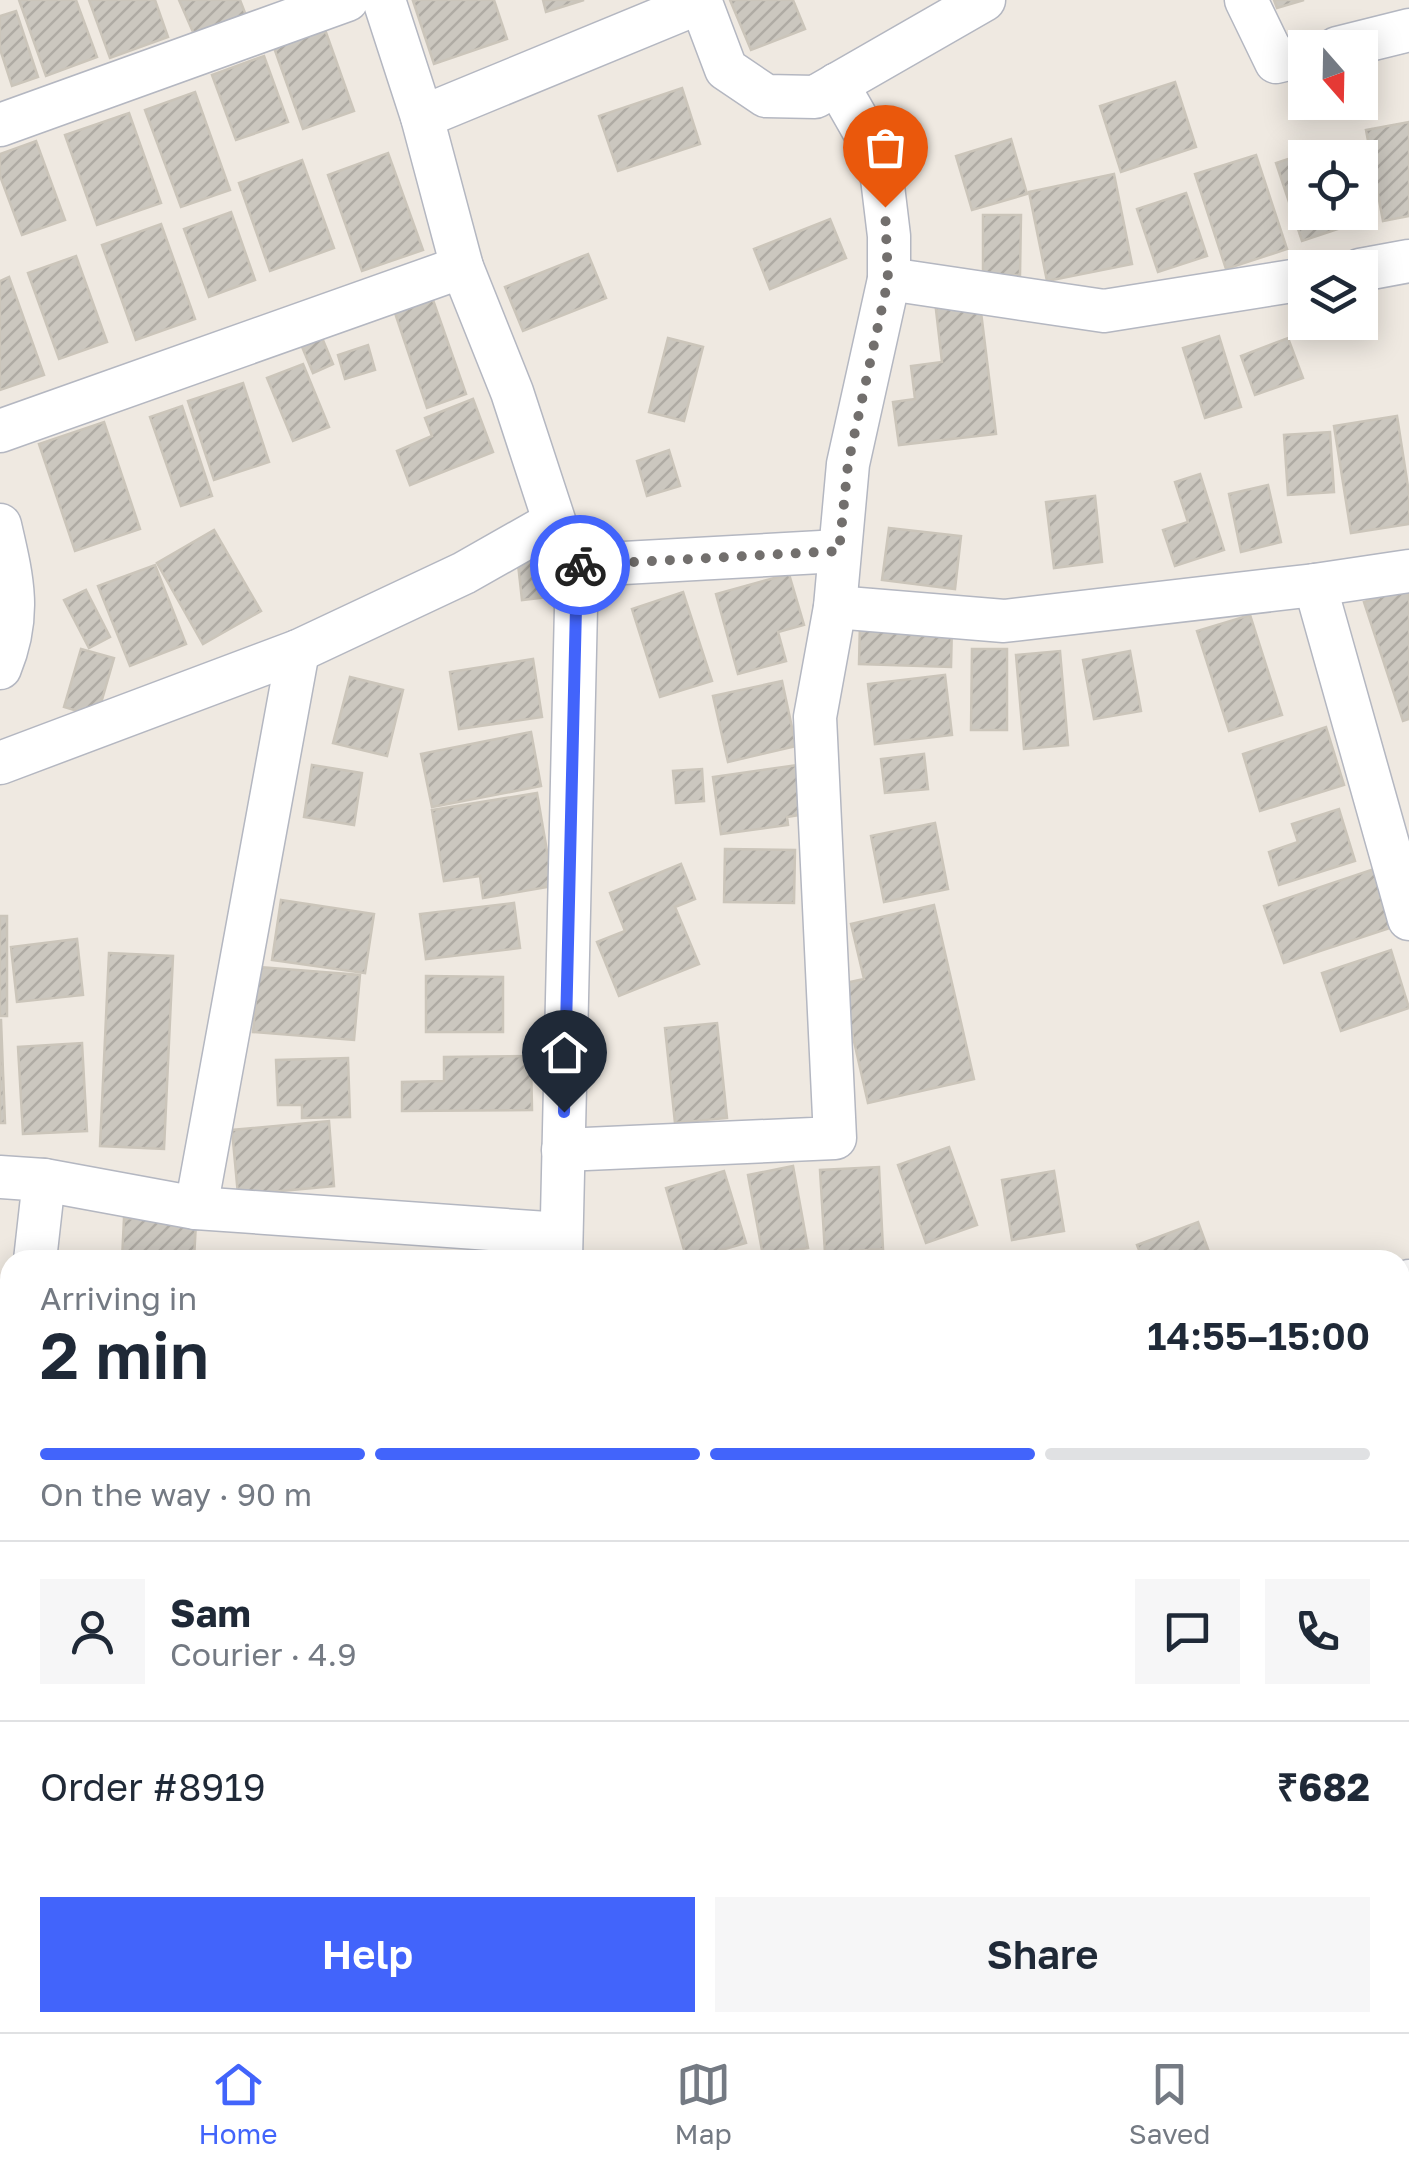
<!DOCTYPE html>
<meta charset="utf-8">
<style>
:root{--surface:#fff;--page:#f6f6f7;--text:#1f2937;--muted:#747a83;--line:#e0e1e3;--accent:#4264fb}
body{margin:0;font-family:"Golos Text",sans-serif;background:var(--page);color:var(--text);height:100vh;display:flex;flex-direction:column;font-size:38px;white-space:nowrap}
*{box-sizing:border-box;margin:0}
p{font-size:32px;color:var(--muted)}
.icon{flex:none;width:55px;height:55px;fill:none;stroke:currentColor;stroke-width:2;stroke-linecap:round;stroke-linejoin:round}
.map{position:relative;flex:1;overflow:hidden}
.side{position:absolute;left:0px;top:1250px;width:1410px;height:782px;display:flex;flex-direction:column;background:var(--surface);border-radius:30px 30px 0 0;box-shadow:0 5px 25px #0003}
.side>*{flex:none}
.needle{width:65px;rotate:160deg}
.tools{position:absolute;left:1288px;top:30px;display:grid;gap:20px}
.tools a{display:grid;place-items:center;width:90px;height:90px;border-radius:0px;background:var(--surface);box-shadow:0 5px 25px #0003;font-size:50px}
.pin{position:absolute;display:grid;place-items:center;width:85px;height:85px;color:#fff;margin:-102px -42px;border-radius:50% 50% 50% 0;rotate:-45deg;box-shadow:0 0 10px #0007}
.pin .icon{rotate:45deg}
.courier{position:absolute;display:grid;place-items:center;width:100px;height:100px;margin:-50px;border:8px solid #4264fb;border-radius:50%;background:#fff;color:#222;box-shadow:0 2px 12px #0007}
.headline em{font-style:normal;font-weight:600}
.headline div{display:flex;flex-direction:column-reverse}
.headline{display:flex;align-items:center;justify-content:space-between;height:170px;padding:0 40px}
h1{font-size:65px;font-weight:600;line-height:75px}
.bar{display:grid;grid-template-columns:repeat(4,1fr);gap:15px 10px;align-content:center;height:120px;padding:0 40px}
.bar i{height:12px;border-radius:8px;background:var(--line)}
.bar .on{background:var(--accent)}
.bar p{grid-column:span 4}
.line{display:flex;align-items:center;gap:25px;padding:0 40px;border-top:2px solid var(--line)}
.line div{flex:1}
.round{display:grid;place-items:center;flex:none;width:105px;height:105px;border-radius:0px;background:var(--page)}
.primary-button{display:flex;gap:20px;margin-top:auto;padding:20px 40px}
.primary-button a{flex:1;height:115px;border-radius:0px;background:var(--accent);color:#fff;font-size:40px;font-weight:600;line-height:115px;text-align:center}
.primary-button a+a{background:var(--page);color:var(--text)}
.menu{display:flex;justify-content:space-around;align-items:center;height:140px;border-top:2px solid var(--line);background:var(--surface);font-size:28px;color:var(--muted)}
.menu a{display:grid;justify-items:center;gap:5px}
.menu .on{color:var(--accent)}
.map>svg:first-child{display:block}
.building{fill:url(#building-hatch);stroke:#cbc5ba;stroke-width:2.5}
.lines{fill:none;stroke-linecap:round;stroke-linejoin:round}
.minor-casing{stroke:#b4b7c1;stroke-width:45}
.minor{stroke:#fff;stroke-width:42}
.done{stroke:#726f6d;stroke-width:10;stroke-dasharray:0 18}
.route{stroke:#4264fb;stroke-width:12}
</style>
<div class="map">
<svg width="1409" height="2032" viewBox="0 0 1409 2032">
<defs>
<pattern id="building-hatch" width="6" height="6" patternUnits="userSpaceOnUse" patternTransform="scale(2.5)"><rect width="6" height="6" fill="#cbc7bf"/><path d="M-1 1l2-2M0 6l6-6M5 7l2-2" fill="none" stroke="#afaba4"/></pattern>
</defs>
<rect width="100%" height="100%" fill="#efe9e1"/>
<g class="building">
<polygon points="19,0 76,0 97,57 46,76"/>
<polygon points="89,0 155,0 168,37 110,58"/>
<polygon points="179,0 240,0 247,18 196,39"/>
<polygon points="417,0 494,0 507,39 434,64 413,1"/>
<polygon points="543,0 584,0 546,12"/>
<polygon points="730,0 793,0 805,29 751,50"/>
<polygon points="1274,0 1304,0 1277,8"/>
<polygon points="16,11 38,77 12,86 0,49 0,16"/>
<polygon points="323,24 354,111 303,129 272,42"/>
<polygon points="264,56 288,122 236,140 212,75"/>
<polygon points="1175,82 1196,147 1121,172 1100,106"/>
<polygon points="682,88 700,144 618,171 599,116"/>
<polygon points="195,92 230,190 181,207 145,110"/>
<polygon points="129,113 161,203 97,225 65,135"/>
<polygon points="1409,122 1409,216 1383,221 1366,130"/>
<polygon points="1011,139 1027,194 972,210 956,156"/>
<polygon points="36,141 65,220 22,235 0,176 0,154"/>
<polygon points="1333,144 1337,158 1305,158 1305,212 1356,212 1359,222 1302,241 1276,163"/>
<polygon points="388,153 423,250 362,271 328,175"/>
<polygon points="1256,155 1287,249 1226,269 1195,174"/>
<polygon points="302,160 334,248 270,271 239,183"/>
<polygon points="1114,174 1132,264 1047,281 1029,192"/>
<polygon points="1186,193 1207,256 1158,272 1137,209"/>
<polygon points="231,212 255,280 209,297 184,229"/>
<polygon points="983,215 1021,215 1020,275 983,275"/>
<polygon points="830,219 846,258 770,289 754,249"/>
<polygon points="161,224 195,319 136,340 102,245"/>
<polygon points="588,254 606,298 523,331 505,287"/>
<polygon points="76,256 107,342 59,359 28,273"/>
<polygon points="9,277 44,375 0,390 0,281"/>
<polygon points="979,296 996,434 899,445 893,402 915,399 911,366 942,362 935,301"/>
<polygon points="433,300 466,394 427,408 395,313"/>
<polygon points="320,333 333,364 313,373 300,342"/>
<polygon points="1219,336 1241,407 1205,418 1183,348"/>
<polygon points="668,338 703,347 684,421 649,412"/>
<polygon points="1288,338 1303,378 1255,395 1241,356"/>
<polygon points="368,345 375,370 345,379 338,355"/>
<polygon points="303,364 329,427 293,441 267,378"/>
<polygon points="243,383 269,462 214,480 188,401"/>
<polygon points="473,399 493,452 410,485 397,451 432,436 425,418"/>
<polygon points="182,406 212,496 181,506 150,417"/>
<polygon points="1397,416 1409,493 1409,524 1351,533 1334,426"/>
<polygon points="104,422 140,529 75,551 39,444"/>
<polygon points="1330,432 1334,492 1288,495 1284,435"/>
<polygon points="669,450 680,486 647,496 637,461"/>
<polygon points="1200,474 1224,550 1175,566 1163,530 1188,522 1175,482"/>
<polygon points="1268,485 1281,542 1241,552 1229,494"/>
<polygon points="1095,496 1102,562 1054,568 1046,502"/>
<polygon points="889,528 961,536 955,589 882,580"/>
<polygon points="214,530 261,611 203,644 157,563"/>
<polygon points="543,544 549,597 522,600 516,546"/>
<polygon points="155,565 186,644 130,666 98,586"/>
<polygon points="789,574 804,625 778,632 786,661 738,674 716,594"/>
<polygon points="1409,587 1409,719 1403,721 1364,602"/>
<polygon points="86,590 110,637 89,648 64,600"/>
<polygon points="683,592 712,681 660,697 632,609"/>
<polygon points="1250,615 1282,715 1229,731 1197,631"/>
<polygon points="860,622 952,625 951,667 859,664"/>
<polygon points="81,649 114,658 97,717 64,707"/>
<polygon points="972,649 1007,649 1007,730 971,730"/>
<polygon points="1060,651 1068,745 1024,749 1016,655"/>
<polygon points="1130,651 1141,711 1094,719 1083,660"/>
<polygon points="533,659 542,717 459,729 450,672"/>
<polygon points="945,675 952,735 875,744 868,684"/>
<polygon points="350,677 403,690 387,756 333,743"/>
<polygon points="782,681 796,746 728,762 713,696"/>
<polygon points="1326,727 1344,785 1260,811 1243,754"/>
<polygon points="531,732 541,786 432,807 421,754"/>
<polygon points="924,754 928,789 885,793 881,759"/>
<polygon points="812,763 818,812 787,817 788,825 721,834 713,777"/>
<polygon points="312,765 362,773 354,825 304,817"/>
<polygon points="702,769 704,801 676,803 673,771"/>
<polygon points="537,793 553,886 483,898 480,876 444,881 432,810"/>
<polygon points="1339,809 1355,861 1279,885 1269,852 1298,842 1292,824"/>
<polygon points="935,823 948,889 884,902 871,836"/>
<polygon points="725,849 795,850 794,903 724,902"/>
<polygon points="681,864 695,899 675,907 699,964 619,996 597,942 625,931 610,893"/>
<polygon points="1374,869 1393,927 1284,963 1264,906"/>
<polygon points="281,900 374,914 365,973 272,960"/>
<polygon points="514,903 520,948 426,959 420,914"/>
<polygon points="934,905 974,1079 868,1103 841,984 864,979 851,924"/>
<rect x="0" y="916" width="7" height="100"/>
<polygon points="77,939 83,995 17,1002 11,947"/>
<polygon points="1391,950 1409,1008 1341,1031 1322,973"/>
<polygon points="109,953 173,956 164,1149 100,1146"/>
<polygon points="259,967 360,975 354,1040 253,1032"/>
<polygon points="426,976 503,977 503,1032 426,1032"/>
<polygon points="1,1020 5,1123 0,1123 0,1020"/>
<polygon points="717,1023 727,1118 675,1123 665,1028"/>
<polygon points="82,1043 87,1131 23,1134 18,1047"/>
<polygon points="531,1056 532,1110 402,1111 402,1082 444,1081 444,1057"/>
<polygon points="348,1058 350,1117 302,1118 302,1105 278,1105 276,1060"/>
<polygon points="329,1121 334,1186 238,1195 232,1130"/>
<polygon points="949,1147 977,1225 926,1243 898,1165"/>
<polygon points="793,1166 808,1248 763,1256 748,1175"/>
<polygon points="879,1167 883,1249 825,1253 820,1170"/>
<polygon points="724,1171 746,1243 687,1260 666,1188"/>
<polygon points="1054,1171 1064,1231 1012,1240 1002,1180"/>
<polygon points="124,1218 196,1222 194,1260 122,1260"/>
<polygon points="1198,1222 1212,1260 1143,1260 1137,1245"/>
<polygon points="0,1601 10,1602 10,1700 0,1699"/>
<polygon points="0,1779 10,1782 10,1828 0,1825"/>
<polygon points="5,1855 10,1855 10,1997 0,1996 0,1905"/>
<polygon points="719,2022 784,2022 719,2029"/>
<polygon points="868,2022 931,2022 868,2028"/>
<polygon points="959,2022 1027,2022 1027,2023 959,2030"/>
<polygon points="1054,2022 1150,2022 1151,2032 1055,2032"/>
<polygon points="1154,2022 1235,2022 1234,2032 1153,2032"/>
</g>
<g class="lines">
<g class="minor-casing">
<g id="minor">
<polyline points="384,0 422,117 462,267 512,392 569,566 576,607 561,1260"/>
<polyline points="700,0 726,69 766,96 815,97 984,0"/>
<polyline points="1246,0 1276,62 1305,55"/>
<polyline points="1337,48 1409,30"/>
<polyline points="422,117 701,2"/>
<polyline points="0,125 347,0"/>
<polyline points="1360,270 1409,261"/>
<polyline points="889,279 1104,311 1305,279"/>
<polyline points="0,431 462,267"/>
<path d="M0,525C12,577 22,615 0,668"/>
<polyline points="569,566 839,551"/>
<polyline points="1315,585 1409,919"/>
<polyline points="835,607 1004,621 1315,585 1409,571"/>
<polyline points="0,763 298,651 464,573 554,522"/>
<polyline points="563,1150 835,1138 815,717 835,607 848,464 889,279 889,236 882,178 865,133 837,84"/>
<polyline points="0,1177 44,1180 35,1260"/>
<polyline points="44,1180 196,1208 561,1234"/>
<polyline points="196,1208 298,651"/>
<polyline points="1400,1284 1409,1281"/>
<polyline points="1400,1515 1409,1515"/>
<polyline points="0,1533 10,1478"/>
<polyline points="0,1728 10,1729"/>
<polyline points="520,2032 521,2022"/>
</g>
</g>
<use href="#minor" class="minor"/>
</g>
<g class="lines">
<polyline class="done" points="580,565 839,551 848,464 888,280 885,207"/>
<polyline class="route" points="564,1112 576,607 570,566 580,565"/>
</g>
</svg>
<div class="tools">
<a><svg class="needle" viewBox="-14 -14 28 28"><path d="M0-13l5 13h-10z" fill="#e53935"/><path d="M0 13l5-13h-10z" fill="#747a83"/></svg></a>
<a><svg class="icon" aria-label="locate" viewBox="0 0 24 24"><circle cx="12" cy="12" r="6"/><path d="M12 2v4M12 18v4M2 12h4M18 12h4"/></svg></a>
<a><svg class="icon" aria-label="layers" viewBox="0 0 24 24"><path d="M12 4l9 5-9 5-9-5zM3 14l9 5 9-5"/></svg></a>
</div>
<div class="pin" style="left:885px;top:207px;background:#ea580c"><svg class="icon" aria-label="bag" viewBox="0 0 24 24"><path d="M5 8h14l-1 12H6zM9 8a3 3 0 0 1 6 0"/></svg></div>
<div class="pin" style="left:564px;top:1112px;background:#1f2937"><svg class="icon" aria-label="home" viewBox="0 0 24 24"><path d="M3 11l9-7 9 7M6 9v11h12V9"/></svg></div>
<div class="courier" style="left:580px;top:565px"><svg class="icon" aria-label="bike" viewBox="0 0 24 24"><circle cx="6" cy="16" r="4"/><circle cx="18" cy="16" r="4"/><path d="M6 16l4-8h5l3 8M10 8l3 8H6M13 5h3"/></svg></div>
<section class="side">
<div class="headline"><div><h1>2 min</h1><p>Arriving in</p></div><em>14:55–15:00</em></div>
<div class="bar"><i class="on"></i><i class="on"></i><i class="on"></i><i></i><p>On the way · 90 m</p></div>
<div class="line" style="height:180px"><a class="round"><svg class="icon" aria-label="person" viewBox="0 0 24 24"><circle cx="12" cy="8" r="4"/><path d="M4 21q1-7 8-7t8 7"/></svg></a><div><b>Sam</b><p>Courier · 4.9</p></div><a class="round"><svg class="icon" aria-label="chat" viewBox="0 0 24 24"><path d="M4 5h16v11H9l-5 4z"/></svg></a><a class="round"><svg class="icon" aria-label="phone" viewBox="0 0 24 24"><path d="M5 4h4l2 5-3 2q2 4 5 5l2-3 5 2v4C11 20 4 13 5 4z"/></svg></a></div>
<div class="line" style="height:130px"><div>Order #8919</div><b>₹682</b></div>
<div class="primary-button"><a>Help</a><a>Share</a></div>
</section>
</div>
<nav class="menu">
<a class="on"><svg class="icon" aria-label="home" viewBox="0 0 24 24"><path d="M3 11l9-7 9 7M6 9v11h12V9"/></svg>Home</a>
<a><svg class="icon" aria-label="map" viewBox="0 0 24 24"><path d="M3 6l6-2 6 2 6-2v14l-6 2-6-2-6 2zM9 4v14M15 6v14"/></svg>Map</a>
<a><svg class="icon" aria-label="saved" viewBox="0 0 24 24"><path d="M7 4h10v16l-5-4-5 4z"/></svg>Saved</a>
</nav>
